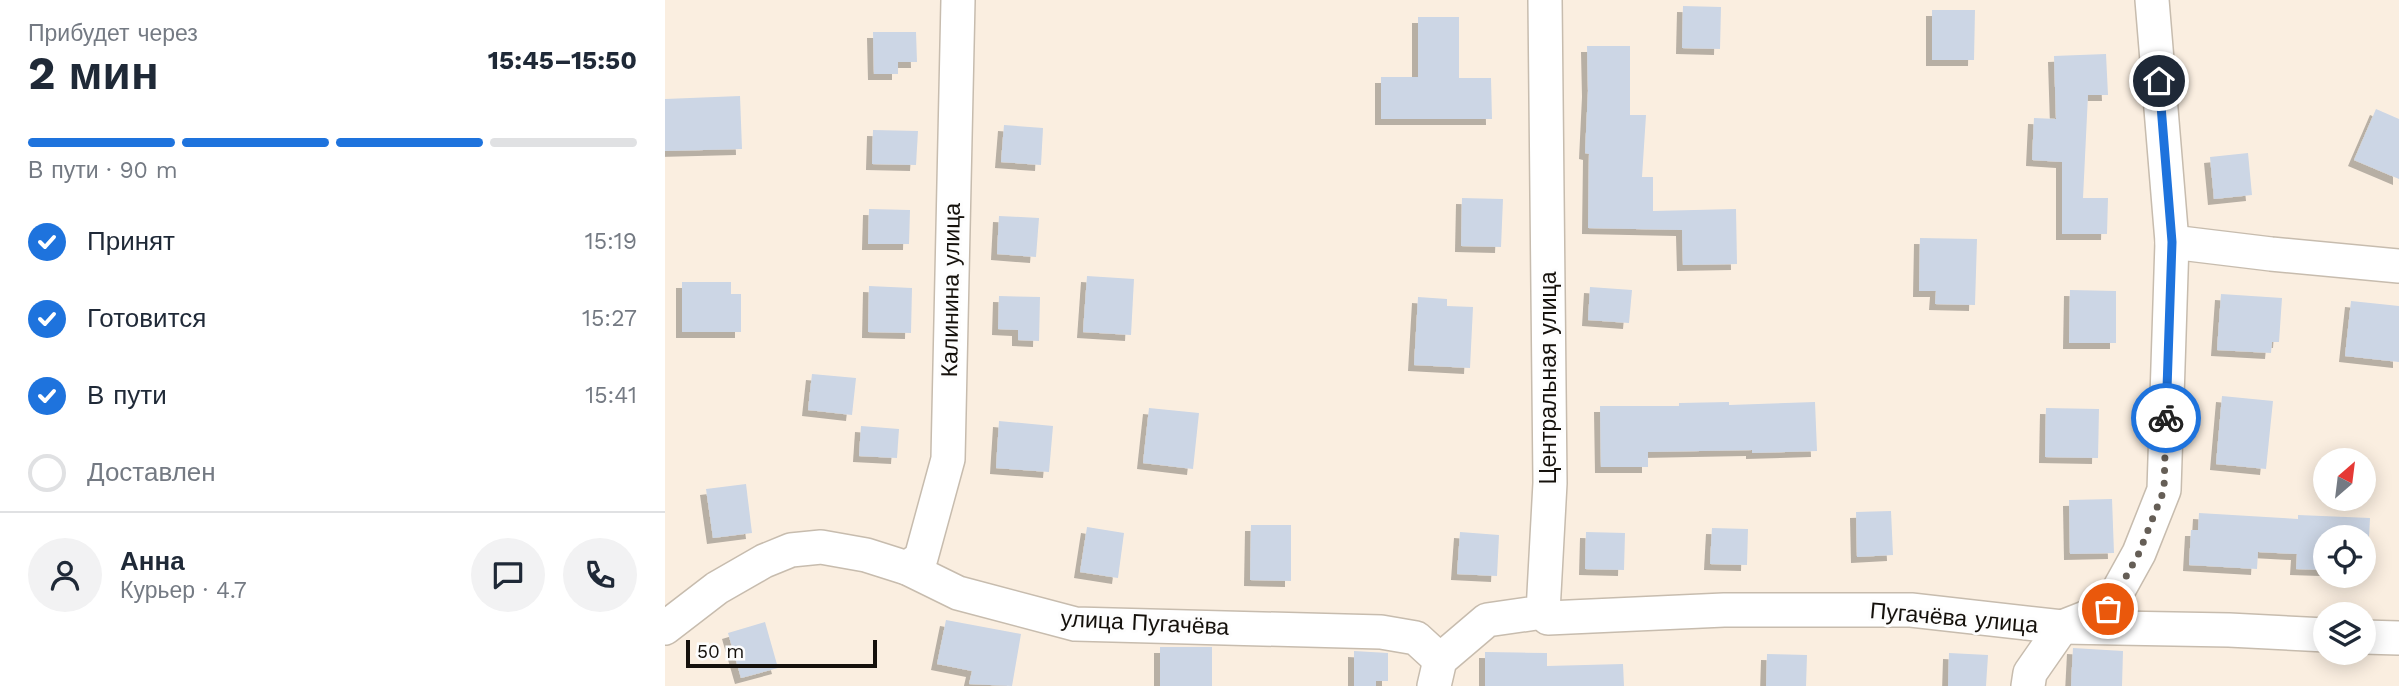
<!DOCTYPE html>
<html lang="ru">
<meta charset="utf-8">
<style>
:root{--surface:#fff;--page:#f2f2f3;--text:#1f2937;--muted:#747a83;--line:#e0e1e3;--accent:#1e73dd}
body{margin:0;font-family:"Work Sans",sans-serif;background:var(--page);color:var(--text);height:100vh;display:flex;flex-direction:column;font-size:26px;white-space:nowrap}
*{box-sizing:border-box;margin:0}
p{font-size:23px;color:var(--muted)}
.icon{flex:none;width:38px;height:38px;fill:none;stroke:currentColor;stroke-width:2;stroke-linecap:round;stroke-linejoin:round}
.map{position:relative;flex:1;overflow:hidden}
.drawer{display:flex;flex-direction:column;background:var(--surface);width:665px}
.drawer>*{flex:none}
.needle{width:46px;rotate:28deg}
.controls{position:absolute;left:1648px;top:448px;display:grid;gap:14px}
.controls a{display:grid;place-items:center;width:63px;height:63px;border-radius:50%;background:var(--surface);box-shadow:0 4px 18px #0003;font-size:35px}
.scale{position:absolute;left:21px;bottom:18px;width:191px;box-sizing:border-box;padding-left:7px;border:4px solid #15110c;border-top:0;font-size:19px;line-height:24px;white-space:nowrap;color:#15110c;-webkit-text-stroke:5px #fdfdfd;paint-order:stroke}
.pin{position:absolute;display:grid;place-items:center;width:60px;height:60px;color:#fff;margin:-30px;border:4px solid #fff;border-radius:50%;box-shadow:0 2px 7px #0007}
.courier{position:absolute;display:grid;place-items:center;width:70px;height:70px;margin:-35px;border:5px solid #1e73dd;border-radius:50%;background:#fff;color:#222;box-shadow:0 2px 9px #0007}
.headline em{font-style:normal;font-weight:700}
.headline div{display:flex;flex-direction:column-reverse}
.headline{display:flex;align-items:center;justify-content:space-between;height:119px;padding:0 28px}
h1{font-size:46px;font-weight:700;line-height:52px}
.bar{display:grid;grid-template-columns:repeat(4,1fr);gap:10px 7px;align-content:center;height:84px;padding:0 28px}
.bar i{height:9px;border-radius:5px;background:var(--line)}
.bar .current{background:var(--accent)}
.bar p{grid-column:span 4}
.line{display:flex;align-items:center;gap:18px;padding:0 28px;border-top:2px solid var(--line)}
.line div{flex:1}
.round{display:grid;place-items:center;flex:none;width:74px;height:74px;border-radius:37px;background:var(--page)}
ol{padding:0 28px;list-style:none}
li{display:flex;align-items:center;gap:21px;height:77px}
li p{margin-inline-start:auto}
li .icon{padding:7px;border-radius:50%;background:var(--accent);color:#fff;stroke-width:4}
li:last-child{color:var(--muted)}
li i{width:38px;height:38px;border:4px solid var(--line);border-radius:50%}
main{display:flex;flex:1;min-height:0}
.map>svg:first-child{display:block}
.building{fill:#ccd6e5;filter:url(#shadow)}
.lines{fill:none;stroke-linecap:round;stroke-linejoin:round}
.minor-casing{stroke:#c7bcae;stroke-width:36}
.minor{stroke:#fff;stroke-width:33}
.done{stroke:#655e56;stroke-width:7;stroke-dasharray:0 12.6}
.route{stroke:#1e73dd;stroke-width:9}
.labels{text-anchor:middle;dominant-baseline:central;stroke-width:6;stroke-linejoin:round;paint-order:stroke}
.street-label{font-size:23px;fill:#15110c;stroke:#fdfdfd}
</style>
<main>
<section class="drawer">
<div class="headline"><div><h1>2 мин</h1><p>Прибудет через</p></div><em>15:45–15:50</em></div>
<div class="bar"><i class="current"></i><i class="current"></i><i class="current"></i><i></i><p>В пути · 90 m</p></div>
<ol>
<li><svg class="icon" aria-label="check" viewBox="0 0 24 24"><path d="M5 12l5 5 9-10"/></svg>Принят<p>15:19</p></li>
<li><svg class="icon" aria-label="check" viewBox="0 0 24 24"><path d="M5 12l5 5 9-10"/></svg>Готовится<p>15:27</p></li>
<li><svg class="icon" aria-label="check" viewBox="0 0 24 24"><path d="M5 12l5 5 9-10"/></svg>В пути<p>15:41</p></li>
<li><i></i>Доставлен</li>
</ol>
<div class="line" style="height:126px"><a class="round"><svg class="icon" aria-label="person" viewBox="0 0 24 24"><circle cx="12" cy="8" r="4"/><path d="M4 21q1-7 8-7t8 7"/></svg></a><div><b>Анна</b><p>Курьер · 4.7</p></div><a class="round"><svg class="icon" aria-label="chat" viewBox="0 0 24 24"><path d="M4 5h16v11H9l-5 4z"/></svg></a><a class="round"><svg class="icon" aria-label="phone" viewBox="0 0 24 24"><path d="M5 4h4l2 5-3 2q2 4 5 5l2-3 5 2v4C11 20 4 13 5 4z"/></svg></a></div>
</section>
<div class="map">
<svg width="1734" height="686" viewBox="0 0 1734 686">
<defs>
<filter id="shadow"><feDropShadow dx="-6" dy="6" stdDeviation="0" flood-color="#0004"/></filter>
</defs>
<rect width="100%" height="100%" fill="#faeee0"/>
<g class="building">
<polygon points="1018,6 1056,7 1055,49 1017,48"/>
<polygon points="1267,10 1310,10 1309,60 1267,60"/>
<polygon points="753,17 794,17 794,78 826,78 827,119 716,119 716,77 753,77"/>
<polygon points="208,32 251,32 252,62 233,62 233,74 209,74"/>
<polygon points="922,46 965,46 965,115 981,115 977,177 988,177 988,211 1071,209 1072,264 1018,265 1017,230 923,228 924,154 920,153 923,91"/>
<polygon points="1441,54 1443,95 1423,95 1418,198 1443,198 1442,234 1397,234 1397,162 1367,160 1369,118 1391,119 1389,56"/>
<polygon points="75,96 77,149 0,151 0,99"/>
<polygon points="1711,109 1734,119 1734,179 1689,160"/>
<polygon points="339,125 378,128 376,165 336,162"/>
<polygon points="208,130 253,131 251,165 207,164"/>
<polygon points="1583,153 1587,195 1549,199 1545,157"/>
<polygon points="797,198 838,199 836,247 796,246"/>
<polygon points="204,209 245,210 244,244 203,244"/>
<polygon points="334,216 374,218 371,257 332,254"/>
<polygon points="1255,238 1312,239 1310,305 1270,304 1271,291 1254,291"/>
<polygon points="422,276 469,279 466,335 418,332"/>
<polygon points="17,282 66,282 66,294 76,294 76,332 17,332"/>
<polygon points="204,286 247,288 246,333 203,332"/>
<polygon points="925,287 967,290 964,323 923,320"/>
<polygon points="1405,290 1451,291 1451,343 1404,343"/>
<polygon points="1556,294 1617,298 1614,342 1607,342 1606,353 1552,350"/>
<polygon points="334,296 375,297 374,341 353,340 353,330 333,329"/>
<polygon points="753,297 782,299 782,306 808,307 805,368 749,365"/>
<polygon points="1686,301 1734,306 1734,362 1680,356"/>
<polygon points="147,374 191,378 187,415 143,410"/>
<polygon points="1557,396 1608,401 1601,469 1551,464"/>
<polygon points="1064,402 1064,405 1150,402 1152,451 1087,453 1087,450 983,452 983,467 936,467 935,406 1014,406 1014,403"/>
<polygon points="484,408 534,413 528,469 478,463"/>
<polygon points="1381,408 1434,409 1433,458 1380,457"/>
<polygon points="334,421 388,426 384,472 331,468"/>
<polygon points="196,426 234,429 232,458 194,456"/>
<polygon points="81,484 87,533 48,538 41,489"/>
<polygon points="1447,499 1449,553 1405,554 1404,500"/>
<polygon points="1226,511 1228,555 1192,557 1191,512"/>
<polygon points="1534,513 1633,519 1633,515 1705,518 1704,537 1661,537 1661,570 1631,569 1632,554 1593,552 1592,569 1524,565 1526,530 1533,530"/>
<polygon points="586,525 626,525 626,581 585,580"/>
<polygon points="422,527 459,533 453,578 415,572"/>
<polygon points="1047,528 1083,529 1082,565 1045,564"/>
<polygon points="795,532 834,535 832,576 792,574"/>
<polygon points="921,532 960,533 959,570 920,569"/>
<polygon points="281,620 356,634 347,686 304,684 307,671 272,664"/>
<polygon points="100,622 113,668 76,678 63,633"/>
<rect x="495" y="647" width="52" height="39"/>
<polygon points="1408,648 1458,651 1457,686 1406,686"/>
<polygon points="689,651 723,653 723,681 711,681 711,686 689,686"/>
<polygon points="820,652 882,653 882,666 958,664 959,686 820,686"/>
<polygon points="1284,653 1323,655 1321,686 1283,686"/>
<polygon points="1102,654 1142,655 1141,686 1101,686"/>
</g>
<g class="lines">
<g class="minor-casing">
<g id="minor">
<polyline points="1507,242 1606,254 1734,266"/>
<polyline points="242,568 256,558 283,459 293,0"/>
<polyline points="878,612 883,618 1059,610 1246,610 1397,627 1564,630 1661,635"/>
<polyline points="0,628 52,588 99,561 126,550 156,547 201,555 242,568 293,593 410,624 716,632 751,638 775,660"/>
<polyline points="1699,637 1734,638"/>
<polyline points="769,686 775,660 822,620 878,612 885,483 880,0"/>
<polyline points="1363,686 1365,673 1397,627 1443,609 1474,553 1499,490 1507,242 1487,0"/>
</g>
</g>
<use href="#minor" class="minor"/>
</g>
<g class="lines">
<polyline class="done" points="1443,609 1474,553 1499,490 1501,418"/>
<polyline class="route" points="1494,81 1507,242 1501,418"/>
</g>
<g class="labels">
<g class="street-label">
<text transform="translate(286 290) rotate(-89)">Калинина улица</text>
<text transform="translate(883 378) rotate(-90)">Центральная улица</text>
<text transform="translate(1289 618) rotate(5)">Пугачёва улица</text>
<text transform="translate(480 623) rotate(3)">улица Пугачёва</text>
</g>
</g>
</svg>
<div class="controls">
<a><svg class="needle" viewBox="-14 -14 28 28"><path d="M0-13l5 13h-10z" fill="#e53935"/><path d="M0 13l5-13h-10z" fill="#747a83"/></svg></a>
<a><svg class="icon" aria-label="locate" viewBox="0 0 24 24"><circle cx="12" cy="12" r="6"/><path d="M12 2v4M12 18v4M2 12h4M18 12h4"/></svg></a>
<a><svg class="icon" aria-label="layers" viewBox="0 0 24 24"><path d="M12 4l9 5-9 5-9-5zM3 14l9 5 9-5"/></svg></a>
</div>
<div class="scale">50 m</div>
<div class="pin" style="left:1443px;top:609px;background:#ea580c"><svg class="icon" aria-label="bag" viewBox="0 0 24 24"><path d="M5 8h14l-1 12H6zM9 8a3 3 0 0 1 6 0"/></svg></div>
<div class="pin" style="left:1494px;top:81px;background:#1f2937"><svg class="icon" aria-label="home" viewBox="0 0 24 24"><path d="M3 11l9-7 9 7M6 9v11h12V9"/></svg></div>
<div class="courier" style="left:1501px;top:418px"><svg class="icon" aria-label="bike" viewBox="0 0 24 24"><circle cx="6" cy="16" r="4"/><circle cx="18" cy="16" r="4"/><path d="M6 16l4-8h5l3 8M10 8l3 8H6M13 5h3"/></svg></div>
</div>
</main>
